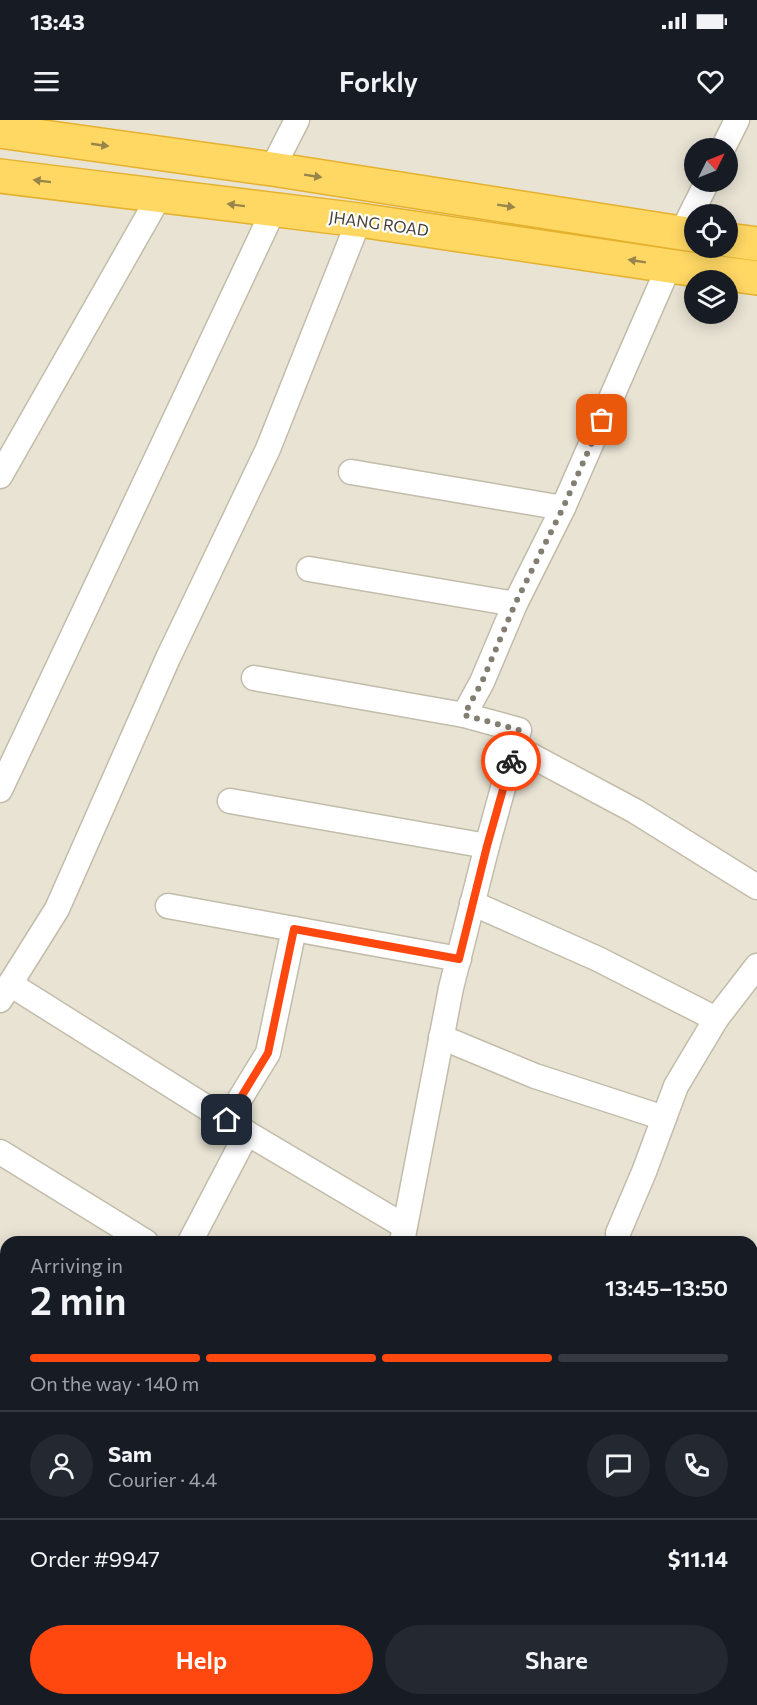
<!DOCTYPE html>
<meta charset="utf-8">
<style>
:root{--surface:#171b24;--page:#242831;--text:#f1f3f6;--muted:#9ea1a6;--line:#363941;--accent:#ff4810}
body{margin:0;font-family:Commissioner,sans-serif;background:var(--page);color:var(--text);height:100vh;display:flex;flex-direction:column;font-size:22px;white-space:nowrap}
*{box-sizing:border-box;margin:0}
p{font-size:20px;color:var(--muted)}
.icon{flex:none;width:33px;height:33px;fill:none;stroke:currentColor;stroke-width:2;stroke-linecap:round;stroke-linejoin:round}
.map{position:relative;flex:1;overflow:hidden}
.side{position:absolute;left:0px;top:1116px;width:758px;height:470px;display:flex;flex-direction:column;background:var(--surface);border-radius:18px 18px 0 0;box-shadow:0 3px 15px #0003}
.side>*{flex:none}
.needle{width:39px;rotate:47deg}
.controls{position:absolute;left:684px;top:18px;display:grid;gap:12px}
.controls a{display:grid;place-items:center;width:54px;height:54px;border-radius:50%;background:var(--surface);box-shadow:0 3px 15px #0003;font-size:30px}
.pin{position:absolute;display:grid;place-items:center;width:51px;height:51px;color:#fff;margin:-26px;border-radius:12px;box-shadow:0 3px 9px #0006}
.courier{position:absolute;display:grid;place-items:center;width:60px;height:60px;margin:-30px;border:4px solid #ff4810;border-radius:50%;background:#fff;color:#222;box-shadow:0 2px 8px #0007}
.headline em{font-style:normal;font-weight:600}
.headline div{display:flex;flex-direction:column-reverse}
.headline{display:flex;align-items:center;justify-content:space-between;height:102px;padding:0 30px}
h1{font-size:39px;font-weight:600;line-height:45px}
.bar{display:grid;grid-template-columns:repeat(4,1fr);gap:9px 6px;align-content:center;height:72px;padding:0 30px}
.bar i{height:8px;border-radius:4px;background:var(--line)}
.bar .on{background:var(--accent)}
.bar p{grid-column:span 4}
.line{display:flex;align-items:center;gap:15px;padding:0 30px;border-top:2px solid var(--line)}
.line div{flex:1}
.round{display:grid;place-items:center;flex:none;width:63px;height:63px;border-radius:32px;background:var(--page)}
.cta{display:flex;gap:12px;margin-top:auto;padding:12px 30px}
.cta a{flex:1;height:69px;border-radius:36px;background:var(--accent);color:#fff;font-size:24px;font-weight:600;line-height:69px;text-align:center}
.cta a+a{background:var(--page);color:var(--text)}
.status{display:flex;justify-content:space-between;align-items:center;height:42px;padding:0 30px;background:var(--surface);direction:ltr}
.status svg{height:16px;fill:currentColor}
header{display:flex;justify-content:space-between;align-items:center;height:78px;padding:0 30px;background:var(--surface);font-size:27px;font-weight:600}
.map>svg:first-child{display:block}
.residential{fill:#e8e3d3;fill-rule:evenodd}
.lines{fill:none;stroke-linecap:round;stroke-linejoin:round}
.street-casing{stroke:#c2bcaa;stroke-width:27}
.highway-casing{stroke:#e5b12d;stroke-width:36}
.street{stroke:#fff;stroke-width:24}
.highway{stroke:#ffd864;stroke-width:33}
.oneway{fill:#99854a}
.done{stroke:#837e72;stroke-width:6;stroke-dasharray:0 10.8}
.route{stroke:#ff4810;stroke-width:8}
.labels{text-anchor:middle;dominant-baseline:central;stroke-width:4.5;stroke-linejoin:round;paint-order:stroke}
.street-label{font-size:16px;fill:#464134;stroke:#fff}
</style>
<div class="status"><b>13:43</b><svg viewBox="0 0 49 12"><path d="M0 12V9h3v3zM5 12V6h3v6zM10 12V3h3v9zM15 12V0h3v12zM26 1h20v11H26zM47 4h2v5h-2z"/></svg></div>
<header><svg class="icon" aria-label="menu" viewBox="0 0 24 24"><path d="M4 6h16M4 12h16M4 18h16"/></svg>Forkly<svg class="icon" aria-label="heart" viewBox="0 0 24 24"><path d="M12 20l-8-8c-3-5 5-10 8-4 3-6 11-1 8 4z"/></svg></header>
<div class="map">
<svg width="757" height="1585" viewBox="0 0 757 1585">
<rect width="100%" height="100%" fill="#f3f0e5"/>
<path class="residential" d="M0,0H757V1585H332V1580H752V1122H6V1470L0,1469ZM694,28H728V62H694ZM694,94H728V128H694ZM694,160H728V194H694Z"/>
<g class="lines">
<g class="street-casing">
<g id="street">
<polyline points="723,28 737,0"/>
<polyline points="272,49 297,0"/>
<polyline points="681,114 707,62"/>
<polyline points="351,352 563,388"/>
<polyline points="0,356 160,75"/>
<polyline points="309,449 515,484"/>
<polyline points="254,558 464,595 519,610 487,726 451,868 402,1122"/>
<polyline points="464,595 482,562 515,484 563,388 669,146"/>
<polyline points="515,627 635,691 757,767"/>
<polyline points="0,670 274,89"/>
<polyline points="230,681 487,726"/>
<polyline points="472,783 598,839 716,899"/>
<polyline points="168,786 459,839"/>
<polyline points="10,864 247,1013 404,1106"/>
<polyline points="0,880 57,789 168,538 268,329 359,100"/>
<polyline points="441,917 535,956 664,998"/>
<polyline points="227,1000 268,933 294,809"/>
<polyline points="0,1032 146,1122"/>
<polyline points="618,1113 644,1052 676,966 716,899 757,846"/>
<polyline points="190,1122 247,1013"/>
<polyline points="0,1214 6,1218"/>
<polyline points="0,1386 6,1390"/>
<polyline points="0,1424 6,1415"/>
<polyline points="752,1447 757,1448"/>
<polyline points="0,1521 6,1522"/>
<polyline points="312,1580 332,1585"/>
<polyline points="362,1585 363,1580"/>
<polyline points="414,1585 419,1580 450,1585"/>
<polyline points="655,1585 655,1580"/>
</g>
</g>
<g class="highway-casing">
<g id="highway">
<polyline points="0,11 272,49 694,115"/>
<polyline points="0,56 359,100 669,146 757,158"/>
<polyline points="728,120 757,124"/>
</g>
</g>
<use href="#street" class="street"/>
<use href="#highway" class="highway"/>
</g>
<defs><path id="oneway-solid" d="M-6-.8H1V-3.2L6.5 0L1 3.2V.8H-6Z" transform="scale(1.5)"/></defs>
<g class="oneway">
<use href="#oneway-solid" transform="translate(100 25) rotate(8)"/>
<use href="#oneway-solid" transform="translate(313 56) rotate(9)"/>
<use href="#oneway-solid" transform="translate(42 61) rotate(-173)"/>
<use href="#oneway-solid" transform="translate(236 85) rotate(-173)"/>
<use href="#oneway-solid" transform="translate(506 86) rotate(9)"/>
<use href="#oneway-solid" transform="translate(637 141) rotate(-171)"/>
</g>
<g class="lines">
<polyline class="done" points="511,641 519,610 464,595 482,562 515,484 563,388 602,300"/>
<polyline class="route" points="227,1000 268,933 294,809 459,839 487,726 511,641"/>
</g>
<g class="labels">
<g class="street-label">
<text transform="translate(379 103) rotate(8)">JHANG ROAD</text>
</g>
</g>
</svg>
<div class="controls">
<a><svg class="needle" viewBox="-14 -14 28 28"><path d="M0-13l5 13h-10z" fill="#e53935"/><path d="M0 13l5-13h-10z" fill="#9ea1a6"/></svg></a>
<a><svg class="icon" aria-label="locate" viewBox="0 0 24 24"><circle cx="12" cy="12" r="6"/><path d="M12 2v4M12 18v4M2 12h4M18 12h4"/></svg></a>
<a><svg class="icon" aria-label="layers" viewBox="0 0 24 24"><path d="M12 4l9 5-9 5-9-5zM3 14l9 5 9-5"/></svg></a>
</div>
<div class="pin" style="left:602px;top:300px;background:#ea580c"><svg class="icon" aria-label="bag" viewBox="0 0 24 24"><path d="M5 8h14l-1 12H6zM9 8a3 3 0 0 1 6 0"/></svg></div>
<div class="pin" style="left:227px;top:1000px;background:#1f2937"><svg class="icon" aria-label="home" viewBox="0 0 24 24"><path d="M3 11l9-7 9 7M6 9v11h12V9"/></svg></div>
<div class="courier" style="left:511px;top:641px"><svg class="icon" aria-label="bike" viewBox="0 0 24 24"><circle cx="6" cy="16" r="4"/><circle cx="18" cy="16" r="4"/><path d="M6 16l4-8h5l3 8M10 8l3 8H6M13 5h3"/></svg></div>
<section class="side">
<div class="headline"><div><h1>2 min</h1><p>Arriving in</p></div><em>13:45–13:50</em></div>
<div class="bar"><i class="on"></i><i class="on"></i><i class="on"></i><i></i><p>On the way · 140 m</p></div>
<div class="line" style="height:108px"><a class="round"><svg class="icon" aria-label="person" viewBox="0 0 24 24"><circle cx="12" cy="8" r="4"/><path d="M4 21q1-7 8-7t8 7"/></svg></a><div><b>Sam</b><p>Courier · 4.4</p></div><a class="round"><svg class="icon" aria-label="chat" viewBox="0 0 24 24"><path d="M4 5h16v11H9l-5 4z"/></svg></a><a class="round"><svg class="icon" aria-label="phone" viewBox="0 0 24 24"><path d="M5 4h4l2 5-3 2q2 4 5 5l2-3 5 2v4C11 20 4 13 5 4z"/></svg></a></div>
<div class="line" style="height:78px"><div>Order #9947</div><b>$11.14</b></div>
<div class="cta"><a>Help</a><a>Share</a></div>
</section>
</div>
